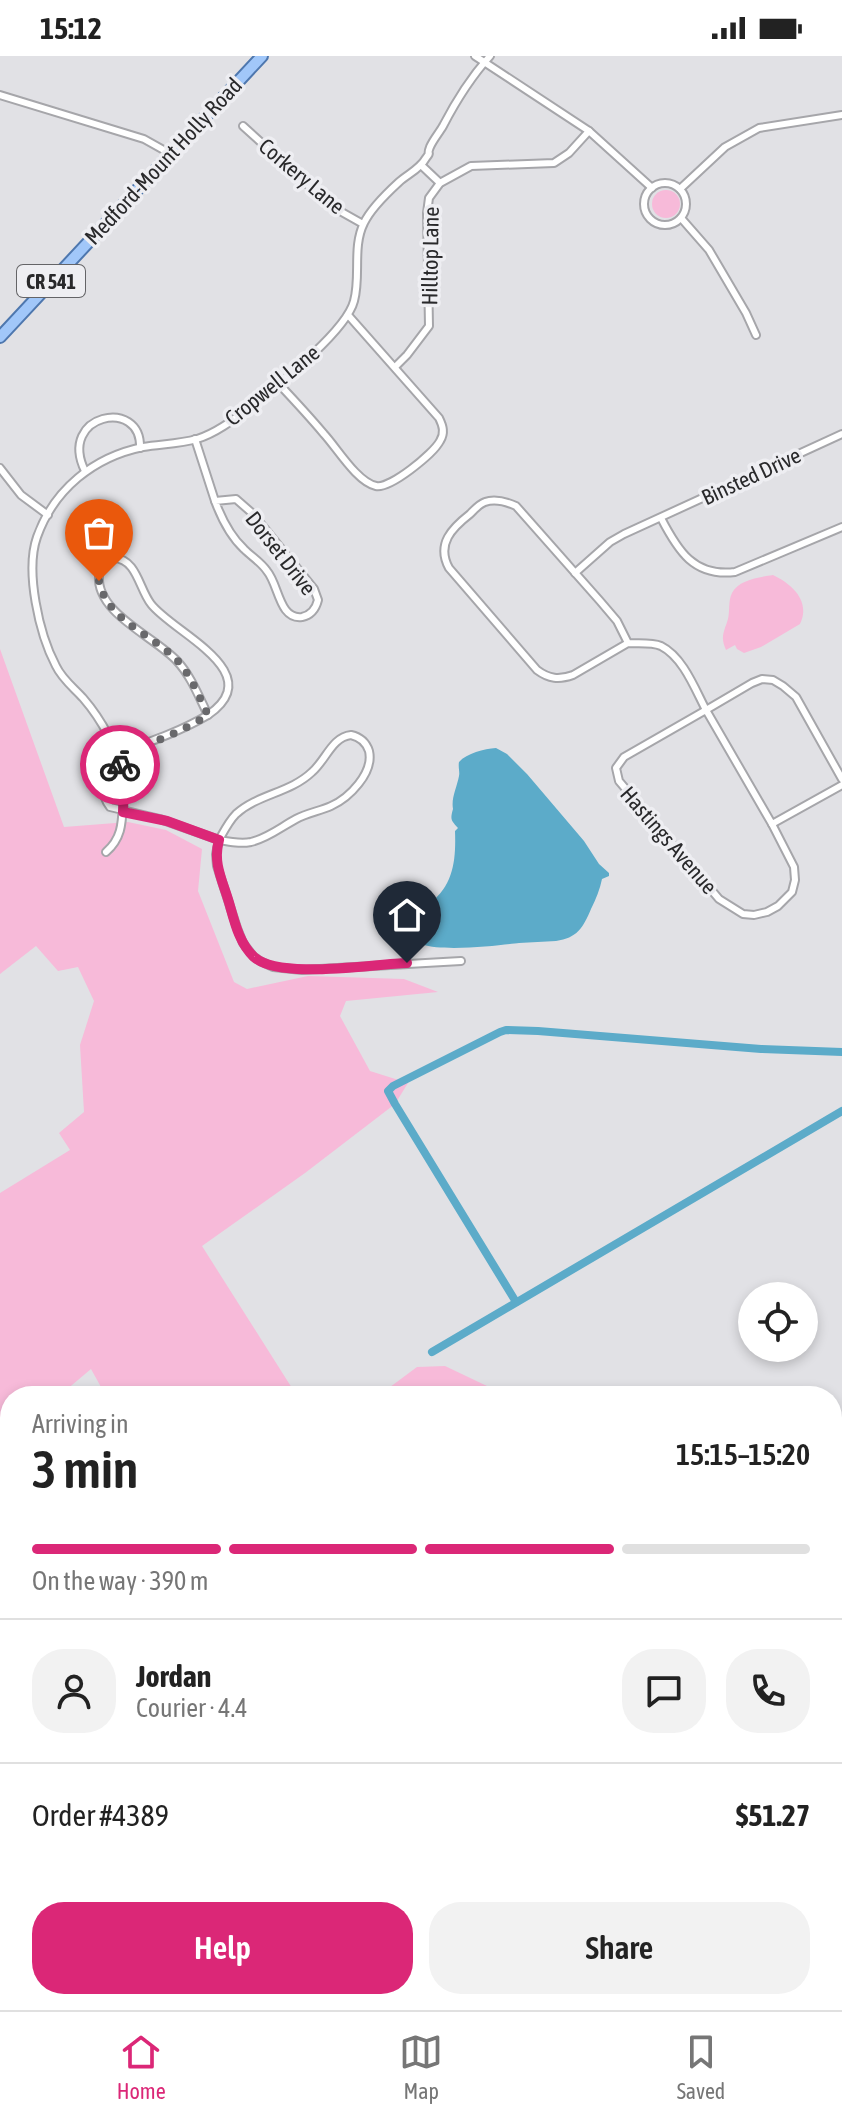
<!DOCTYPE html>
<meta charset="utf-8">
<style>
:root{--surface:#fff;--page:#f2f2f2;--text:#222;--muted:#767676;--line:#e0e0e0;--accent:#db2777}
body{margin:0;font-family:"Asap Condensed",sans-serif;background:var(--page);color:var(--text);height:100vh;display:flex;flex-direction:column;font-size:30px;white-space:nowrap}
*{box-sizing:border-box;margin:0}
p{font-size:26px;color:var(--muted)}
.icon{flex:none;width:44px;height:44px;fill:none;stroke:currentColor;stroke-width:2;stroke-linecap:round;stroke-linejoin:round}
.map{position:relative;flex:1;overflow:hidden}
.panel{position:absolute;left:0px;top:1330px;width:842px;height:624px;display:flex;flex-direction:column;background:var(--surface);border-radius:32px 32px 0 0;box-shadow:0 4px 12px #0003}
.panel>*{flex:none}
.buttons{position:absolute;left:738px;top:1226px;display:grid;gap:16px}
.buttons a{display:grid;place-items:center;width:80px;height:80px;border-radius:50%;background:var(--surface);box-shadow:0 4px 12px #0003;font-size:40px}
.pin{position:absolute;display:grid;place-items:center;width:68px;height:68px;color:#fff;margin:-82px -34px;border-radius:50% 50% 50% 0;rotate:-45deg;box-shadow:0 0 8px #0007}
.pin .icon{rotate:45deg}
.courier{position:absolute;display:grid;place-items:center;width:80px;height:80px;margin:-40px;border:6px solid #db2777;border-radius:50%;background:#fff;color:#222;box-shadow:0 2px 10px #0007}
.summary em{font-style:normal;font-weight:600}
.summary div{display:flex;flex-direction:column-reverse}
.summary{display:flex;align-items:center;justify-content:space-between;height:136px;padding:0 32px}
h1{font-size:52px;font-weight:600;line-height:60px}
.bar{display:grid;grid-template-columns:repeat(4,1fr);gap:12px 8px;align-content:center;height:96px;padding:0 32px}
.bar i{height:10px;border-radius:6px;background:var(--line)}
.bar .selected{background:var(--accent)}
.bar p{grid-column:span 4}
.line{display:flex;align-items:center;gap:20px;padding:0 32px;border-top:2px solid var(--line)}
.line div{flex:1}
.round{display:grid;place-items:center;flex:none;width:84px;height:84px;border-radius:32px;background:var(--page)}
.primary-button{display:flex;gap:16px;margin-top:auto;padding:16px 32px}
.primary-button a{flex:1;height:92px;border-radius:32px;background:var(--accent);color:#fff;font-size:32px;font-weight:600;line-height:92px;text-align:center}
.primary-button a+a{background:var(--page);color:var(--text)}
.status{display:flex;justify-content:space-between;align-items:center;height:56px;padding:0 40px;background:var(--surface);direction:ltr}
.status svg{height:22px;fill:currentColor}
.menu{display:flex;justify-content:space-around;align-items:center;height:112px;border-top:2px solid var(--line);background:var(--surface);font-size:22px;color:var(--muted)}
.menu a{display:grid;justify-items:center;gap:4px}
.menu .selected{color:var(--accent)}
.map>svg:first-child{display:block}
.green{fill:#f7bad9}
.water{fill:#5cabc9}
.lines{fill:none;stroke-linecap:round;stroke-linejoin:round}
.canal{stroke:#5cabc9;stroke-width:8}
.street-casing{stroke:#a6a6aa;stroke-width:10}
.secondary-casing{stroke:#a6a6aa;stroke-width:13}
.primary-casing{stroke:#4e77ae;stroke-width:14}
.street{stroke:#fff;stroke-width:6}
.secondary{stroke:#fff;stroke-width:9}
.primary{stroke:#a1c7f9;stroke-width:10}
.done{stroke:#69696c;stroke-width:8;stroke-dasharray:0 14.4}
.route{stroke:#db2777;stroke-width:10}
.labels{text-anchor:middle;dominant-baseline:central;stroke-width:7;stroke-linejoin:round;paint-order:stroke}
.shield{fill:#eeeef2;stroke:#646467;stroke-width:2}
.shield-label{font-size:20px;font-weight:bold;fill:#29292b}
.street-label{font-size:22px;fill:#29292b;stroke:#eeeef2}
</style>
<div class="status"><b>15:12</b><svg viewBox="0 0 49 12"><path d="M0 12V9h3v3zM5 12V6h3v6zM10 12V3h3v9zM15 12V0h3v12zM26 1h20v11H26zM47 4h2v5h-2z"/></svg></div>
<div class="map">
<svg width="842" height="1954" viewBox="0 0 842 1954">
<rect width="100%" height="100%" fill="#e1e1e5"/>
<g class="green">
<circle cx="666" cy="148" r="14"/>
<path d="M773,519C792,528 811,545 800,568L761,591L744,597L737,593L735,589L726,594C720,581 724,576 728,563C730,555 728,545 732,537C738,524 760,521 773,519Z"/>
<polygon points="0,593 64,771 128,766 166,774 202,793 198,835 234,926 247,933 308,920 404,923 438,936 346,945 340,960 370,1015 408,1027 395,1048 305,1117 202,1190 297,1340 106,1340 91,1313 59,1340 10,1340 10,1383 0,1391 0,1137 70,1094 59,1077 84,1056 80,989 94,945 78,911 58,915 36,890 0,918"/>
<polygon points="445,1310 508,1340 378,1340 417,1311"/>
</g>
<path class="water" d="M496,692L507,698L527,718L584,785L599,808L609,817V820L602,823C600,833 596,843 591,853C583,872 577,882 556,885C544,886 531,886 519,887C504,888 394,905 409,869C413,859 422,853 430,847C454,829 456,803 455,775L458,772C451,764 450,764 453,753C451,742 457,731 459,720C460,716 458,711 459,706C467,697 484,693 496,692Z"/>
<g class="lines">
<g class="canal">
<polyline points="516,1246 395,1048 388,1035 393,1030 500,976 506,974 538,975 761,993 842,996"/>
<polyline points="432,1296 842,1055"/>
<polyline points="832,1758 842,1769"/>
</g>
<g class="street-casing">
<g id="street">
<polyline points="475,0 589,75 652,132"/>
<polyline points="0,39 144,83 169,97"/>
<polyline points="243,70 331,150 363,168"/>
<polyline points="421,109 440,127"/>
<circle cx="665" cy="148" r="21"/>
<polyline points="680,133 725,91 759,72 842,59"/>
<polyline points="681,162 709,194 746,257 756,279"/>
<polyline points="395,311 407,299 429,270 427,157 429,142 440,127 471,110 554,107 569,97 589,75"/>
<path d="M278,327C294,344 309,360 324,378C337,392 357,426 376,430C390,433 433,398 440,385C445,377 443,370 439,362L348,259"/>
<polyline points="195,383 215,445"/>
<polyline points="0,412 21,439 48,459"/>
<path d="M85,415C57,358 142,341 140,392"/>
<path d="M236,443L252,457L314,533L318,544C316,552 312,559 302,561C279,564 279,529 267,515C261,506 252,501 244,493C230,480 222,464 215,445Z"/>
<path d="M661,462C678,495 694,521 735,516L842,471"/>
<path d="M114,502C137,503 139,533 151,548C173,577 270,616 208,659C199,641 191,620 177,605C155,581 96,557 99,520C99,510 106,505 114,502Z"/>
<polyline points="575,517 610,486 624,478 842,378"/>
<path d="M628,587L573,619C559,624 549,623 537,614L449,512C436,488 452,472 470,458C474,454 479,448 485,446C496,442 507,446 516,450L600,545L617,565L628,587C638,588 651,586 661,590C683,601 695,633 706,654L752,627L762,623L773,624L783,630L796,641L842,723"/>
<polygon points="706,654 772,768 794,811 795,824 792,836 778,850 767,856 754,859 743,858 719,843 619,725 616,712 624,701"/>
<path d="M208,659C176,678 140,689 105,702C99,716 101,740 110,751L160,763L219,784L216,798L217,810L237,872L243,887L253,900L260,905L273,911L302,914L461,905"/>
<path d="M351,679C360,681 366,686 369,695C374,717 349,742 331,750C320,755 307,757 296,763C281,771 268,782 251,786C240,788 230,786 219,784C224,775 229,765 236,758C258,738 290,737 312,716C326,704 332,681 351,679Z"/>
<polyline points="772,768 842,729"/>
<path d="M106,796C122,782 122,767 123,747C123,739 125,731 124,723C119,695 102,664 83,642C74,632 62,623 56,610C39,578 25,515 37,481C54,433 94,401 143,391C161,388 179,388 197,383C216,377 233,364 249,352C275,331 346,276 354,245C361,220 352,191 364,167C371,152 387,137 399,126C408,118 420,113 426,102C432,94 426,101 430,91C433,84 439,77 443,70C456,45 470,22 490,0"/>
<path d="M842,1539L834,1544C830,1552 833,1559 842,1562"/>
<polyline points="242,1944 244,1954"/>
<polyline points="264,1944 270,1954"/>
<polyline points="394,1944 398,1954"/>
<polyline points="280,1954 297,1944"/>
</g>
</g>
<g class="secondary-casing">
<g id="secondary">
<polyline points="0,1587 10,1610"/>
<polyline points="152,1944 156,1954"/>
</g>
</g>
<g class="primary-casing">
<polyline id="primary" points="0,281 262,0"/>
</g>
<use href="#street" class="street"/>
<use href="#secondary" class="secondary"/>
<use href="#primary" class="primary"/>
</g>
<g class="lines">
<path class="done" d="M99,525C107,565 152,578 177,604C191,619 199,641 208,659C181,676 147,690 116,698L120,709"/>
<path class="route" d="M120,709L124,728L123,756L167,765L219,784C212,808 224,827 230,850C235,868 240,888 254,901C280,924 371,908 407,907"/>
</g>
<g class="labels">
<rect class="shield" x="17" y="209" width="68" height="32" rx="6"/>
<g class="shield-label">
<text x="51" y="225">CR 541</text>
</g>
<g class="street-label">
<text transform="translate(163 105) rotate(-47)">Medford-Mount Holly Road</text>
<text transform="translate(302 120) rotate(40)">Corkery Lane</text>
<text transform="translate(430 200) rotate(-89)">Hilltop Lane</text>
<text transform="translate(272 329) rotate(-39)">Cropwell Lane</text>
<text transform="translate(751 420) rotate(-25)">Binsted Drive</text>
<text transform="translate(281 497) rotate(52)">Dorset Drive</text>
<text transform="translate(669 784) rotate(49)">Hastings Avenue</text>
</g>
</g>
</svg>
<div class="buttons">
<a><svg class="icon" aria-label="locate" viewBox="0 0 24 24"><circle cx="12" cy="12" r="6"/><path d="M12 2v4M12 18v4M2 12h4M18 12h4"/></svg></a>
</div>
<div class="pin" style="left:99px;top:525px;background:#ea580c"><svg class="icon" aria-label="bag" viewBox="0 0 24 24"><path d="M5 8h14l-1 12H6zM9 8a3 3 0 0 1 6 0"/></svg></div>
<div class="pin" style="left:407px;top:907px;background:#1f2937"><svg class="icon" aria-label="home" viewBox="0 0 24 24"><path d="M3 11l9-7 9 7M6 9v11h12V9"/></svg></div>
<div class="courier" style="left:120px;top:709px"><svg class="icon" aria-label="bike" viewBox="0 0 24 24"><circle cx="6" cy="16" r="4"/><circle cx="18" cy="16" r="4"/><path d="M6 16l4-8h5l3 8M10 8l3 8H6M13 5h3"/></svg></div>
<section class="panel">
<div class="summary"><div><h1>3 min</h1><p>Arriving in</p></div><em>15:15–15:20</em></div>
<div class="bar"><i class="selected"></i><i class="selected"></i><i class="selected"></i><i></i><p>On the way · 390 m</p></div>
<div class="line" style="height:144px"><a class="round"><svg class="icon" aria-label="person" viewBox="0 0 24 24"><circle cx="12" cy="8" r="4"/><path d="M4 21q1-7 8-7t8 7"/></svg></a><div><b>Jordan</b><p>Courier · 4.4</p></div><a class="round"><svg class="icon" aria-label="chat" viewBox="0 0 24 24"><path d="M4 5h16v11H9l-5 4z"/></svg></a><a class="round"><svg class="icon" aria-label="phone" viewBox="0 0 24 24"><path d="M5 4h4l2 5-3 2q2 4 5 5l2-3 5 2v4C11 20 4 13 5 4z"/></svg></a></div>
<div class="line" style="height:104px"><div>Order #4389</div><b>$51.27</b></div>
<div class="primary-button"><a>Help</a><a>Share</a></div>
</section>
</div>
<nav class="menu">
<a class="selected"><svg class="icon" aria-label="home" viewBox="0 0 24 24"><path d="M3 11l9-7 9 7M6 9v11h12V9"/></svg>Home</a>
<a><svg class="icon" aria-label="map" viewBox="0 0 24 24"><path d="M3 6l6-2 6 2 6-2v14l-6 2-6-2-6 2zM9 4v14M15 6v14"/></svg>Map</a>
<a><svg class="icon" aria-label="saved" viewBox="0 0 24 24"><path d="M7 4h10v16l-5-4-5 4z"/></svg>Saved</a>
</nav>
